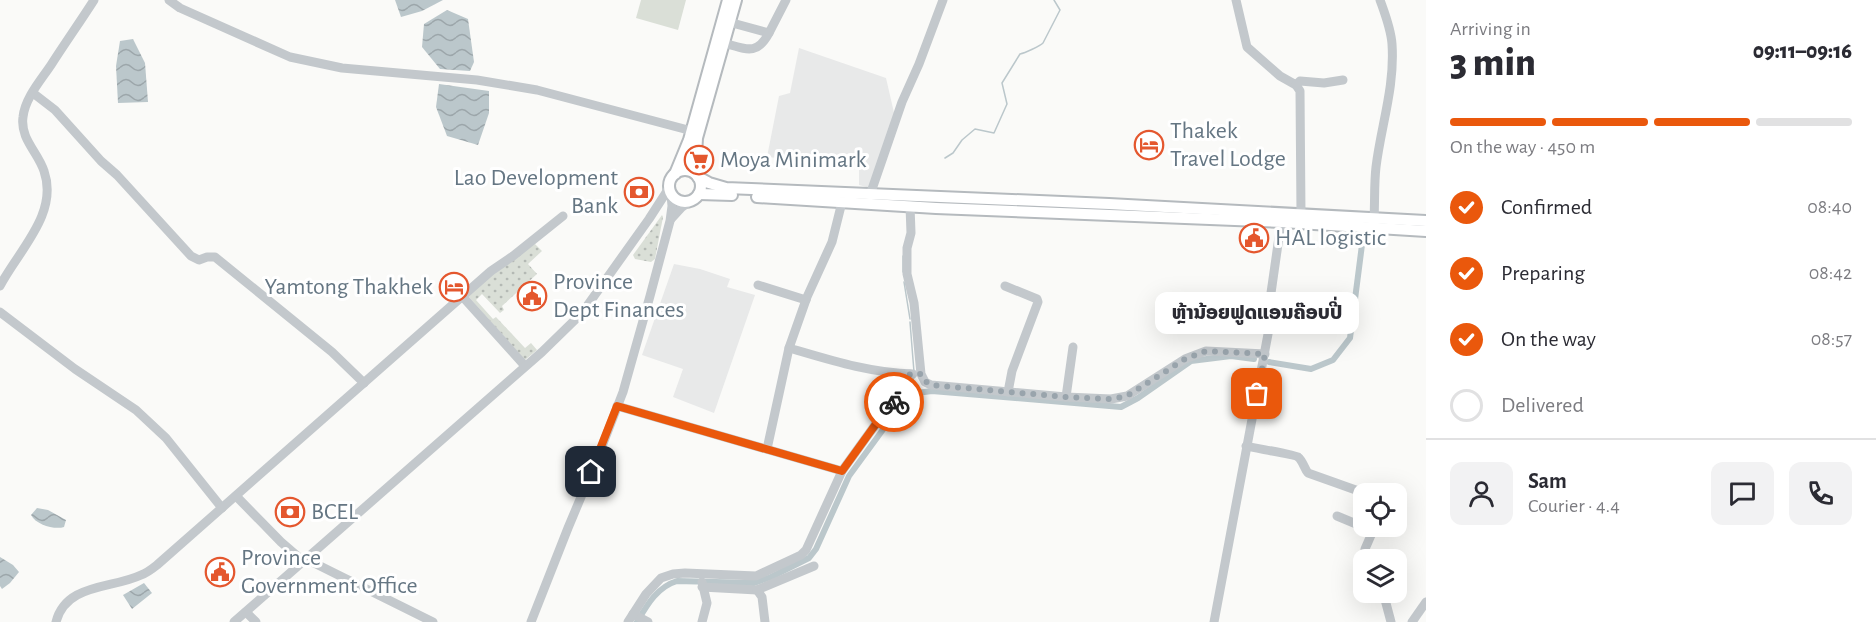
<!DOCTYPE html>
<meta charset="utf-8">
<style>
:root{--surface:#fff;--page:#f2f2f3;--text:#2b2b33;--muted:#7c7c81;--line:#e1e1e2;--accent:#ea580c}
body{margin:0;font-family:"Alegreya Sans","Noto Sans Lao",sans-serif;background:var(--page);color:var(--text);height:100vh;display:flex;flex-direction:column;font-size:22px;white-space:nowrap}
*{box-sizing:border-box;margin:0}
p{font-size:20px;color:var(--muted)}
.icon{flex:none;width:33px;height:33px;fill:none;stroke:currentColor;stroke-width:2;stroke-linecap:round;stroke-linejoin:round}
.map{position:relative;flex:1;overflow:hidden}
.drawer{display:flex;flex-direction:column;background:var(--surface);width:450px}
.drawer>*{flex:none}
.buttons{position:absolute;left:1353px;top:483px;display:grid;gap:12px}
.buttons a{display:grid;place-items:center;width:54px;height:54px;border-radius:12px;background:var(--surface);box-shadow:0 6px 24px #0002;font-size:30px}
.pin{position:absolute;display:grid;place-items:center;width:51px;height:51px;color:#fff;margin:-26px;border-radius:12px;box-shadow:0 3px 9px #0006}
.courier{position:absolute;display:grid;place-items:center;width:60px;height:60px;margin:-30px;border:4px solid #ea580c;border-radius:50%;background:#fff;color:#222;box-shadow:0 2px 8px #0007}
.bubble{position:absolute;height:42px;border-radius:12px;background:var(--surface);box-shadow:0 6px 24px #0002;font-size:20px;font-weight:800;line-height:42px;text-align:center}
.summary em{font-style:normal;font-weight:800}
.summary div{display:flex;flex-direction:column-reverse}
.summary{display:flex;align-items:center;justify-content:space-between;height:102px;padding:0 24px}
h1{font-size:39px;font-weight:800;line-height:45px}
.bar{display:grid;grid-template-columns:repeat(4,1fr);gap:9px 6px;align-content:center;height:72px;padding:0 24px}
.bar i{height:8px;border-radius:4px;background:var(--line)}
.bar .active{background:var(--accent)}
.bar p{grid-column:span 4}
.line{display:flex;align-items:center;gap:15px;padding:0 24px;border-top:2px solid var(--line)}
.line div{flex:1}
.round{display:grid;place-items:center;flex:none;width:63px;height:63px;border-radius:12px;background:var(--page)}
ol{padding:0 24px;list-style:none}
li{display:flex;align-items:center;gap:18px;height:66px}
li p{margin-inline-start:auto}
li .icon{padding:6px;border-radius:50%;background:var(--accent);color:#fff;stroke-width:4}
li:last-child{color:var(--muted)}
li i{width:33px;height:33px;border:3px solid var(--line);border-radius:50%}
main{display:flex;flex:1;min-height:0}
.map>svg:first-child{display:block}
.built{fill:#e8e9e9}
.grass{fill:url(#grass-dots)}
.pitch{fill:#dadfd7}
.water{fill:url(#water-waves)}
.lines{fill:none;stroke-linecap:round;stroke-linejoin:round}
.stream{stroke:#bbc7cb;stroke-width:1.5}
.canal{stroke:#bbc7cb;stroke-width:6}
.major-casing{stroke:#b5babe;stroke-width:14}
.minor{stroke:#c3c8cc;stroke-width:9}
.major{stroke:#fff;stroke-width:10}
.done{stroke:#99a4ac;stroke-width:6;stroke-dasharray:0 10.8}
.route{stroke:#ea580c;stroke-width:8}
.labels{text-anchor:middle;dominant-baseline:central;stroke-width:6;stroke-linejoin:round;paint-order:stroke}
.poi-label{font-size:24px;fill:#657683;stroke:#fff;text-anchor:start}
</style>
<main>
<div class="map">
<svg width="1426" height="622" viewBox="0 0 1426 622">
<defs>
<pattern id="grass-dots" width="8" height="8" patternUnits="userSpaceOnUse" patternTransform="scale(1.5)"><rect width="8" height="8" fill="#dadfd7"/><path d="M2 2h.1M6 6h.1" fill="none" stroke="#b4b9b4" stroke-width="1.8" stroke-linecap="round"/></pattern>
<pattern id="water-waves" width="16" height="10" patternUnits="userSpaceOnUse" patternTransform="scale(1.5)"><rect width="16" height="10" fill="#bbc7cb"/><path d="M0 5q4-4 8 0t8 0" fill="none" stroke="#9ca6aa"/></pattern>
</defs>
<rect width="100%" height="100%" fill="#fafaf8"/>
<g class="built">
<polygon points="799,48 886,78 895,117 870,188 859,185 859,165 767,157 779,96 790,93"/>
<polygon points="674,264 700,269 730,279 727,287 755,295 714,413 673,397 683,369 642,355"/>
</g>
<g class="grass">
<polygon points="662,215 663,217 655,259 651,262 635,259 633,255"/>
<polygon points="535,244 542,251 528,264 537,274 502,306 504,310 500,313 482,294 476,300 493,319 496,317 525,348 531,343 537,350 525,360 468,296 492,273"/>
</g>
<polygon class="pitch" points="641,0 686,0 678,30 636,18"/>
<g class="water">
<polygon points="395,0 443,0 422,11 401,17"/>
<polygon points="447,10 468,19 474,62 470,71 440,69 422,47 424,24"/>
<polygon points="133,39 145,63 148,102 118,103 116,66 120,41"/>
<polygon points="439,84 489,91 489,113 478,145 447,136 436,107"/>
<path d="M37,508L48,510L66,520L64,527C55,530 36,525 31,515Z"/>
<polygon points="0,557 13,565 19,572 10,583 2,589 0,586"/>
<polygon points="144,583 152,593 132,609 123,595"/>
</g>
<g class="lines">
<g class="stream">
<path d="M945,158L953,153L962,140L975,129L994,133L1007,104L1002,83L1020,54C1025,53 1040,46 1043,43L1060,10L1054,0"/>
<polyline points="903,256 903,272"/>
<polyline points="904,282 910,319"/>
<polyline points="910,322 914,372"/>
<polyline points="909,394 914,377"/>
</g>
<g class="canal">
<polyline points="1269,362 1311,369 1333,360 1350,338 1363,237"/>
<path d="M637,622C647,605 657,587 677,581L754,583L771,577L809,558L816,549L849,476L909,394L932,391L1121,407L1138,398L1191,361L1231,356L1254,359"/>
</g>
<g class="major-casing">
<g id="major">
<circle cx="685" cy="186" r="16"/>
<polyline points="695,173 697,138 736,0"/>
<polyline points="675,174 689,140 728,0"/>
<polyline points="698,177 709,183 726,188 1109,204 1426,221"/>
<polyline points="699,194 732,195"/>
<polyline points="757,197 936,208 1282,222 1426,231"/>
</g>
</g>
<g class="minor">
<polyline points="169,0 180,8 290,57 342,68 477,80 537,90 692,131"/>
<polyline points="1236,0 1247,47 1280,76 1296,85 1300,91 1301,214"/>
<polyline points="725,21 769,33 786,0"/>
<path d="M724,43C746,49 757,56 769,33"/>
<polyline points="1296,85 1300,81 1324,83 1343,80"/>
<polyline points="33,93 55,110 101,161 117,175 191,256 199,260 207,257 215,257 332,352 364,383"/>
<polyline points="870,195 902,102 919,64 943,0"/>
<polyline points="910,206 911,233 907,248 907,274 914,303 921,374 925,382 931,385 1066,397 1111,399 1127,396 1185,359 1206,351 1265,354"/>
<path d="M1374,218C1375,201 1374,184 1376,167C1381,126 1395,87 1392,44C1391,29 1385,14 1380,0"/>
<polyline points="671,219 682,207 689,202"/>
<polyline points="758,285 806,300"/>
<path d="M0,286C18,251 59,214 44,171C38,152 20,139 23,117C25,98 41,80 51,65C65,43 80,22 94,0"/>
<polyline points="1005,286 1037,299 1038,302 1012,371 1008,392"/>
<polyline points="462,296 525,366"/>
<polyline points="0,312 75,369 136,410 166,438 222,508"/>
<path d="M789,348C830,360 870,373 913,374"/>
<polyline points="1066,397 1073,347"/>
<polyline points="617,406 842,471"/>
<path d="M1246,446C1254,448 1296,455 1298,457C1303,461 1304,468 1308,473L1367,494"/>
<polyline points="767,449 789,348 807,297 832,242 842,202"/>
<polyline points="236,496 281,542 303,561"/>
<polyline points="1337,516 1373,531"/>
<polyline points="306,559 433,622"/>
<polyline points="1365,560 1365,549 1375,526"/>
<polyline points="702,582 707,603 702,622"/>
<polyline points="702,587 757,590 814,566"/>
<polyline points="757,590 762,597 765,622"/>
<polyline points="1383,592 1391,622"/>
<polyline points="246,612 256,622"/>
<polyline points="633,614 648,622"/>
<path d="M56,622C66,583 112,589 141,575C147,573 152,569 157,565L491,271L513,256L563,216"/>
<polyline points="234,622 542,352 582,313 649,219 669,188"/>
<polyline points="531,622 568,528 599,454 623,392 650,296 670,221 672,206 671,194"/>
<polyline points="628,622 646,594 661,578 673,574 685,573 756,576 801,555 806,550 842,471 886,410 905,390 910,374"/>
<polyline points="1214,622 1271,318 1271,293 1282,216"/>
<polyline points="1412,622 1426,602"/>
</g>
<use href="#major" class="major"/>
</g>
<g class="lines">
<polyline class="done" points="894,402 905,390 910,374 921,374 925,381 931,385 1066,397 1111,399 1127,396 1185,359 1206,351 1265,354 1257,394"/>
<polyline class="route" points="591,472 617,406 842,471 886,410 894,402"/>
</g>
<defs>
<g id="hotel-ring" transform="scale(1.5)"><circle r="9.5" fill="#fff" stroke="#e4572e" stroke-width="1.5"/><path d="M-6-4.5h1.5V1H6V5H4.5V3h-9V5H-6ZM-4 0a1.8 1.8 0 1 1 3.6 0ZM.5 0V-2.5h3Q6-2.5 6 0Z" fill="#e4572e"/></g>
<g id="supermarket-ring" transform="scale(1.5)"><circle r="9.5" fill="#fff" stroke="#e4572e" stroke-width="1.5"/><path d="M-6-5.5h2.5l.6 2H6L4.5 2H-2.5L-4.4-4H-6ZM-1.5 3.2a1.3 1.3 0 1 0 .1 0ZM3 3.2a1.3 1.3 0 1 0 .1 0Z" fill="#e4572e"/></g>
<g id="bank-ring" transform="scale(1.5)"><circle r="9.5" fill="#fff" stroke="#e4572e" stroke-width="1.5"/><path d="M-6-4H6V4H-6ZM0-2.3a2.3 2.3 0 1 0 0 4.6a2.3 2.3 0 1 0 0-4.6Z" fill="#e4572e"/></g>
<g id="civic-ring" transform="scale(1.5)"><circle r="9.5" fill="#fff" stroke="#e4572e" stroke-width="1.5"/><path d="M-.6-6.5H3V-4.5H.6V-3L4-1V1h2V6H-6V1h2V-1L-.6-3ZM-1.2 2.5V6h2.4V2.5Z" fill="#e4572e"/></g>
</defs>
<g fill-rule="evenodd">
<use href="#hotel-ring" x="1149" y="145"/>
<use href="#supermarket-ring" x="699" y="160"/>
<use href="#bank-ring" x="639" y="192"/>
<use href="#civic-ring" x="1254" y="238"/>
<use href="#hotel-ring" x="454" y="287"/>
<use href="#civic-ring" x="532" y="296"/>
<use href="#bank-ring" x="290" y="512"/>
<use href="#civic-ring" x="220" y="572"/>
</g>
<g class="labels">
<g class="poi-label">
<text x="1170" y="131">Thakek<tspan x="1170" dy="28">Travel Lodge</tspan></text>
<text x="720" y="160">Moya Minimark</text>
<text x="618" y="178" text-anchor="end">Lao Development<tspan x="618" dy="28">Bank</tspan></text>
<text x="1275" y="238">HAL logistic</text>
<text x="553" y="282">Province<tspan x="553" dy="28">Dept Finances</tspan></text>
<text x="433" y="287" text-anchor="end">Yamtong Thakhek</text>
<text x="311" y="512">BCEL</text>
<text x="241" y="558">Province<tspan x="241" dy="28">Government Office</tspan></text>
</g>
</g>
</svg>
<div class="buttons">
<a><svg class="icon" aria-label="locate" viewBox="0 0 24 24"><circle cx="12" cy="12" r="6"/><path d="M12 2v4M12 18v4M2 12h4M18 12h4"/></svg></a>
<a><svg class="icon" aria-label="layers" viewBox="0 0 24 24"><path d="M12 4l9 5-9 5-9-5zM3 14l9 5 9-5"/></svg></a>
</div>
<div class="pin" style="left:1257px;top:394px;background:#ea580c"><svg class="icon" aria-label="bag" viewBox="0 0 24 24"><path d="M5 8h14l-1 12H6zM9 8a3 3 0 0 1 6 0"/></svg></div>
<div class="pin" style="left:591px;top:472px;background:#1f2937"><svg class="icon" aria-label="home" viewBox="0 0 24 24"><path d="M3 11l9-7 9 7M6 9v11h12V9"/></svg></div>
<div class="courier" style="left:894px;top:402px"><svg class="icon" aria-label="bike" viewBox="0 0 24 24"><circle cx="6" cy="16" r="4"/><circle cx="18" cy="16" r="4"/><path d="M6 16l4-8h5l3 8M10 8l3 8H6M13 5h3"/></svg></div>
<div class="bubble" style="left:1155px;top:292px;width:204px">ຫຼ້ານ້ອຍຟູດແອນຄ໊ອບປີ່</div>
</div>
<section class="drawer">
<div class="summary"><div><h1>3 min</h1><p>Arriving in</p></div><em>09:11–09:16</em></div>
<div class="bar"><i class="active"></i><i class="active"></i><i class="active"></i><i></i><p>On the way · 450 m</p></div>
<ol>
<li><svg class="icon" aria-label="check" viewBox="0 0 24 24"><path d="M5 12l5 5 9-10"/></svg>Confirmed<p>08:40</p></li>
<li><svg class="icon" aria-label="check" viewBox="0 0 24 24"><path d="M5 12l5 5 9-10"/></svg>Preparing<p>08:42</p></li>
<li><svg class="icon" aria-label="check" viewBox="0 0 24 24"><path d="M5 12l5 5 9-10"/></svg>On the way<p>08:57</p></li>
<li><i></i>Delivered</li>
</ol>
<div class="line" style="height:108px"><a class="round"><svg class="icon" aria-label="person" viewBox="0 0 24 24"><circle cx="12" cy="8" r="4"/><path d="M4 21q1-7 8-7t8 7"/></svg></a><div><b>Sam</b><p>Courier · 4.4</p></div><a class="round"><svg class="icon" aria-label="chat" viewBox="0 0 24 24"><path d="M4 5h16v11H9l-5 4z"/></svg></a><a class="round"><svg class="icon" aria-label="phone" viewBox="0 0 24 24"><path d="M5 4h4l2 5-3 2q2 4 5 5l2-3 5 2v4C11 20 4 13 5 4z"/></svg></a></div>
</section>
</main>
